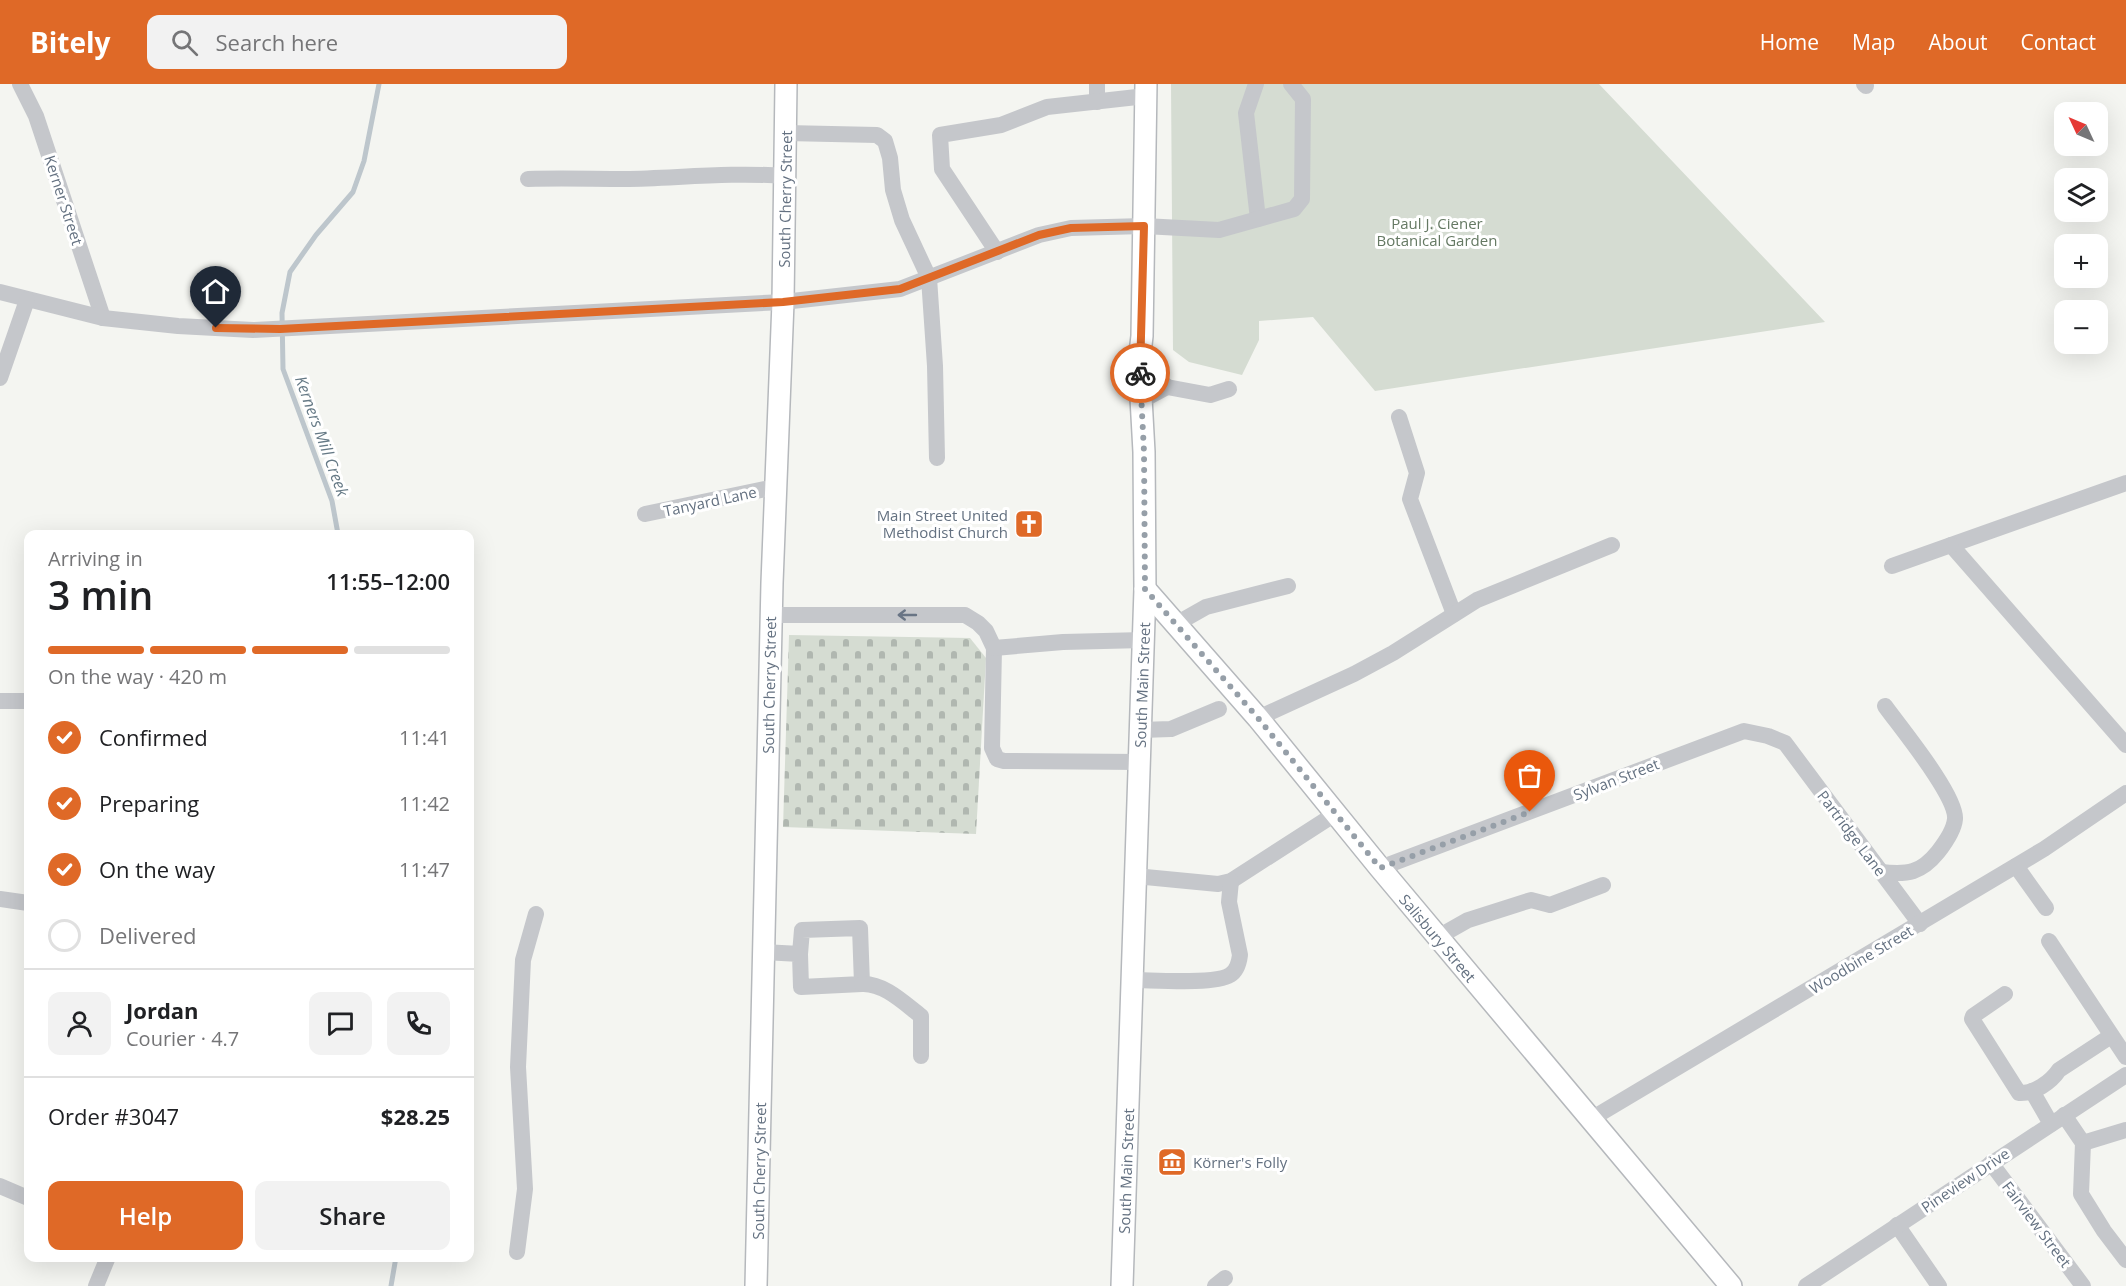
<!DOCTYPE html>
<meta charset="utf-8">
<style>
:root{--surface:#fff;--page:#f2f2f2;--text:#202124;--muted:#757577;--line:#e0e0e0;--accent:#df6927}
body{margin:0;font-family:"Open Sans",sans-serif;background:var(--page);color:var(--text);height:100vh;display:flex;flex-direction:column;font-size:22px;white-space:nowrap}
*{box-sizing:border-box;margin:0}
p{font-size:20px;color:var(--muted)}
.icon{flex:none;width:33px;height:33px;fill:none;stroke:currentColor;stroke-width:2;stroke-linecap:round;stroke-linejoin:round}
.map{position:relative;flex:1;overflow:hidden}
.side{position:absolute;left:24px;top:446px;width:450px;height:732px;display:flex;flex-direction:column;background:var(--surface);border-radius:12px;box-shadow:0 6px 24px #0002}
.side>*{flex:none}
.needle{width:39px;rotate:314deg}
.controls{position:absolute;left:2054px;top:18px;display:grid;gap:12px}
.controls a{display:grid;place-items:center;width:54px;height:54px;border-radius:12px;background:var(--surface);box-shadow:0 6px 24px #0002;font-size:30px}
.pin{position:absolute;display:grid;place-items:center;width:51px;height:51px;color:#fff;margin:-62px -26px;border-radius:50% 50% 50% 0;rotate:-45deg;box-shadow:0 0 6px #0007}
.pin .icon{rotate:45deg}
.courier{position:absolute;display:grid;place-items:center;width:60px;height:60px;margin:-30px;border:4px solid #df6927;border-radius:50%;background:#fff;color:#222;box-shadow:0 2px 8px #0007}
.head em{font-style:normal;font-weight:600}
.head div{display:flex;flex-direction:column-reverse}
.head{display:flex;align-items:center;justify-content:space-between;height:102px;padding:0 24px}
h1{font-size:39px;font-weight:600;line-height:45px}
.bar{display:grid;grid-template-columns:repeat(4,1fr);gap:9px 6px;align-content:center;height:72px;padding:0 24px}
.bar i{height:8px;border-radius:4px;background:var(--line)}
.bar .current{background:var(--accent)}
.bar p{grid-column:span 4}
.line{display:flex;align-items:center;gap:15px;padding:0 24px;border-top:2px solid var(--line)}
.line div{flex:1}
.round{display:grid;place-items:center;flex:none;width:63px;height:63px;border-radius:12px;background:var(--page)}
ol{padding:0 24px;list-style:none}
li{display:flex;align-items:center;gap:18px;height:66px}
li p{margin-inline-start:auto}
li .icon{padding:6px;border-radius:50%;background:var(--accent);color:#fff;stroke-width:4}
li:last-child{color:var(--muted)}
li i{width:33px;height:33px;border:3px solid var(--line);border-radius:50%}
.primary-button{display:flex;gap:12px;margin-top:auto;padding:12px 24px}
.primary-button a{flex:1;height:69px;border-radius:12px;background:var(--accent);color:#fff;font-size:24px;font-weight:600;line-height:69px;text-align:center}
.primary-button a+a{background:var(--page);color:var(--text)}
header{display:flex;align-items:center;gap:36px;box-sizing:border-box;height:84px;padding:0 30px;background:var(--accent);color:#fff}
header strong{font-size:28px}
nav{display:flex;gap:33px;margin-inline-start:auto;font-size:21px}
.search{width:420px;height:54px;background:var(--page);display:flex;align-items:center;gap:15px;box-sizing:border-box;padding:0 21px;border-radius:12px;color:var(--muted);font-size:22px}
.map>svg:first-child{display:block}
.cemetery{fill:url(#cemetery-stones)}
.park{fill:#d5dcd2}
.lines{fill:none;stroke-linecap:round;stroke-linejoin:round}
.stream{stroke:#bdc6cc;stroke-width:5}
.major-casing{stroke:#b5b8bc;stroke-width:24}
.minor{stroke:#c5c7cb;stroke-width:16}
.major{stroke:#fff;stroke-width:21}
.oneway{stroke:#697585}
.done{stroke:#969fa8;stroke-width:6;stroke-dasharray:0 10.8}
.route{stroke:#df6927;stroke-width:8}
.labels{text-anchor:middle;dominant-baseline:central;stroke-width:6;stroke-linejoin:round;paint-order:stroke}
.street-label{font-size:15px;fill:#647181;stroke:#fff}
.park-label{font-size:15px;fill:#657963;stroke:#fff}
.poi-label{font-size:15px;fill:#647181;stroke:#fff;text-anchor:end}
.water-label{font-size:16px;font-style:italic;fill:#657985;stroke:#fff}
</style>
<header>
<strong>Bitely</strong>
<div class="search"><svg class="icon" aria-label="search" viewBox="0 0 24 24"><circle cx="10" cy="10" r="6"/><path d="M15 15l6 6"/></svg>Search here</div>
<nav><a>Home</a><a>Map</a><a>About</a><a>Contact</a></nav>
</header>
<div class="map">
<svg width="2126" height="1202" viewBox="0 0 2126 1202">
<defs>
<pattern id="cemetery-stones" width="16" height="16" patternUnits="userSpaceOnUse" patternTransform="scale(1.5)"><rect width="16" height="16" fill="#d5dcd2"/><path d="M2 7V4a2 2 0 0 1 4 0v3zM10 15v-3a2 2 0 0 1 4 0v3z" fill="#b0b7b0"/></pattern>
</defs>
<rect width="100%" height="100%" fill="#f4f5f1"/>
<polygon class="cemetery" points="789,551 970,554 986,574 976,750 783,743"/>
<polygon class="park" points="1171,0 1599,0 1825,238 1375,307 1313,233 1259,237 1259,256 1242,291 1189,278 1173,266"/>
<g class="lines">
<g class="stream">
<polyline points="338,450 332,417 283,285 282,229 290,188 316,151 353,108 364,77 379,0"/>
<polyline points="391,1202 396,1173"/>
</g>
<g class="major-casing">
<g id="major">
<polyline points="1145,505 1258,634 1380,784 1731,1202"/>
<polyline points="756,1202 772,499 783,218 786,0"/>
<polyline points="1122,1202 1145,505 1144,368 1139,278 1142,252 1146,0"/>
</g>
</g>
<g class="minor">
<polyline points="20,0 36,32 103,234"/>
<polyline points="1256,0 1246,29 1258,135"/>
<polyline points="1864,0 1866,2"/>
<polyline points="1097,18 1097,0"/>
<polyline points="786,49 877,51 885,57 890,74 893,106 902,136 929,194 935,282 937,374"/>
<path d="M528,95C561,94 592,95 625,95C678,94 731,88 785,92"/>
<polyline points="997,168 942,85 940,51 1001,41 1047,23 1146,12"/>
<polyline points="0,208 103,234 178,242 253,246 783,218 900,205 1039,151 1071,144 1144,142 1219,146 1294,125 1302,115 1303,15 1291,0"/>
<polyline points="1139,278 1167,303 1141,317"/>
<polyline points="0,294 27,216"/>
<polyline points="1167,303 1210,311 1229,305"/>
<polyline points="1399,333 1417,389 1410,415 1454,530"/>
<polyline points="2126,399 1951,461 2126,661"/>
<polyline points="645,430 775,403"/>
<polyline points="1892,482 1951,461"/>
<polyline points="771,531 965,531 978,539 986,547 994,564 992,664 997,675 1004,677 1140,678"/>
<polyline points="1176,540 1206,523 1288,502"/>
<polyline points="994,564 1063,558 1144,556"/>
<polyline points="0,617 28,617"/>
<polyline points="1258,634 1354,590 1393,569 1477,516 1612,461"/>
<polyline points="1141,646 1171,645 1219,625"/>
<polyline points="2016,782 2046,824"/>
<polyline points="1380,784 1744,647 1768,652 1785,659 1920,840"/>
<path d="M1881,788C1908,791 1921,789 1938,768C1945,759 1954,746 1955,735C1957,712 1900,643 1885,622"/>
<polyline points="1135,792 1218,800 1231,797 1335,730"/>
<polyline points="0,815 28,819"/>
<polyline points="1438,853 1468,836 1531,816 1550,821 1603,801"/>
<polyline points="2049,857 2126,973"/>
<polyline points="763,868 800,870 802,846 860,844 862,900 801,903 800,870"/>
<path d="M1132,896C1153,896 1214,901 1230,891C1237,887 1239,879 1240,871L1229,818L1231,797"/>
<path d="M862,900C884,899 904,919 921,932V972"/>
<path d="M2005,910L1973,932L1972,935L2019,1009C2034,1010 2051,998 2059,986L2111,952"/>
<polyline points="2032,1007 2051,1040"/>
<polyline points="2064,1031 2083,1059 2081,1110 2104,1147 2126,1176"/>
<polyline points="1591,1035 2044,765 2126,709"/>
<polyline points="2083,1059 2126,1046"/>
<polyline points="1991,1079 2083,1202"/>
<polyline points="0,1102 28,1114"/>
<polyline points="1897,1141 1939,1202"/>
<polyline points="517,1168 525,1105 518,983 523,876 536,830"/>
<polyline points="96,1202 108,1173"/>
<polyline points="1215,1202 1225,1194"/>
<polyline points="1806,1202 2126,991"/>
</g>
<use href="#major" class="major"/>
</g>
<defs><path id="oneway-shaft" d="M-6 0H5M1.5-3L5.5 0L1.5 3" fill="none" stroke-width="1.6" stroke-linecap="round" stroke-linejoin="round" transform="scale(1.5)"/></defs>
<use class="oneway" href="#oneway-shaft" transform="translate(907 531) rotate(180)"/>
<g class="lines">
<polyline class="done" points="1140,289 1144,368 1145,505 1258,634 1380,784 1530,728"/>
<polyline class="route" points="216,244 280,245 783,218 900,205 1039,151 1071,144 1144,142 1140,289"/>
</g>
<defs>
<g id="church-square" transform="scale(1.5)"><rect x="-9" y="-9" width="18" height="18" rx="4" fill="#df6927" stroke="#fff"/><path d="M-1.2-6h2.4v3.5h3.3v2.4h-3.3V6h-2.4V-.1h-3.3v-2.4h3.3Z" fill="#fff"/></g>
<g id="museum-square" transform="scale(1.5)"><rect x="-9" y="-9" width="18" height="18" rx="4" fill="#df6927" stroke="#fff"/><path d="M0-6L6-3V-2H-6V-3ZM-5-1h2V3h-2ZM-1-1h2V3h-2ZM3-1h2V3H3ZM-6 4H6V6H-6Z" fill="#fff"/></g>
</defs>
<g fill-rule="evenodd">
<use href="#church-square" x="1029" y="440"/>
<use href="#museum-square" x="1172" y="1078"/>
</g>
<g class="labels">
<g class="street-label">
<text transform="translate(785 115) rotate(-89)">South Cherry Street</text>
<text transform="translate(64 116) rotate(72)">Kerner Street</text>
<text transform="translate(710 417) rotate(-12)">Tanyard Lane</text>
<text transform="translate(769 601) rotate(-89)">South Cherry Street</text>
<text transform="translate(1142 601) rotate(-88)">South Main Street</text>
<text transform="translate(1616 695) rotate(-21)">Sylvan Street</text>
<text transform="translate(1852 749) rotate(53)">Partridge Lane</text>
<text transform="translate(1438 854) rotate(50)">Salisbury Street</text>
<text transform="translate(1861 875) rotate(-31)">Woodbine Street</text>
<text transform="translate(759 1087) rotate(-89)">South Cherry Street</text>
<text transform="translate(1126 1087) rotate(-88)">South Main Street</text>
<text transform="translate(1965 1096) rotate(-34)">Pineview Drive</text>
<text transform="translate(2037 1140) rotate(53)">Fairview Street</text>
</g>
<g class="park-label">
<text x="1437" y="139">Paul J. Ciener<tspan x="1437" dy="17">Botanical Garden</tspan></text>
</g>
<g class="poi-label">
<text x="1008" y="431">Main Street United<tspan x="1008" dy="17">Methodist Church</tspan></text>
<text x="1193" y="1078" text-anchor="start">Körner's Folly</text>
</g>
<g class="water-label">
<text transform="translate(322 352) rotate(70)">Kerners Mill Creek</text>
</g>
</g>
</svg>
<div class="controls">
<a><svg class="needle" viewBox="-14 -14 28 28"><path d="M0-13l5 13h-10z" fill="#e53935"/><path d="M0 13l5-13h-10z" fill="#757577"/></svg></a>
<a><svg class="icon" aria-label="layers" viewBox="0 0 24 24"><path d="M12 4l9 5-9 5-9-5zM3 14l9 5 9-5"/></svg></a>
<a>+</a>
<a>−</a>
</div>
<div class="pin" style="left:1530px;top:728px;background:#ea580c"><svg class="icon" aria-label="bag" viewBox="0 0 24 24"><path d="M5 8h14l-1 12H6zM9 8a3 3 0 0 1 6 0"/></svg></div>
<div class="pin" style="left:216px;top:244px;background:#1f2937"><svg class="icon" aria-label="home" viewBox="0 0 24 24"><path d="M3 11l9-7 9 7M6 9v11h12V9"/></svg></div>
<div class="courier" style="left:1140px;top:289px"><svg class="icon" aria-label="bike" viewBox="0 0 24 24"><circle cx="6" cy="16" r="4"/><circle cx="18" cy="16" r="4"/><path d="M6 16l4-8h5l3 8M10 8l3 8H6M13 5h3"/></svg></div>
<section class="side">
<div class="head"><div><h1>3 min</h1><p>Arriving in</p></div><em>11:55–12:00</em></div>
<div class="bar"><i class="current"></i><i class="current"></i><i class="current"></i><i></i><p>On the way · 420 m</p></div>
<ol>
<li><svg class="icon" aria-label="check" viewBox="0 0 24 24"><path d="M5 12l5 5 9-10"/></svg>Confirmed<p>11:41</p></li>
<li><svg class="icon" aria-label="check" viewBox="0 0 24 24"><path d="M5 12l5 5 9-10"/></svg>Preparing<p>11:42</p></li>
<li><svg class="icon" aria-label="check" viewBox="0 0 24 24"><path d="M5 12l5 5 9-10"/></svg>On the way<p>11:47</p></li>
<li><i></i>Delivered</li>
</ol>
<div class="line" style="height:108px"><a class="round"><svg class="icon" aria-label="person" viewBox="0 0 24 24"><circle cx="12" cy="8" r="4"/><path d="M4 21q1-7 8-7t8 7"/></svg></a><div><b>Jordan</b><p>Courier · 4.7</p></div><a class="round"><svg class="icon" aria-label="chat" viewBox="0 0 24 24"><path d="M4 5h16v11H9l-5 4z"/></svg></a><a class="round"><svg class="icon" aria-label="phone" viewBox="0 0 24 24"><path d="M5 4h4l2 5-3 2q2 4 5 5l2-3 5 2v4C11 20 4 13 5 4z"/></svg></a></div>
<div class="line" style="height:78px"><div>Order #3047</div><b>$28.25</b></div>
<div class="primary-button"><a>Help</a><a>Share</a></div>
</section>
</div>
